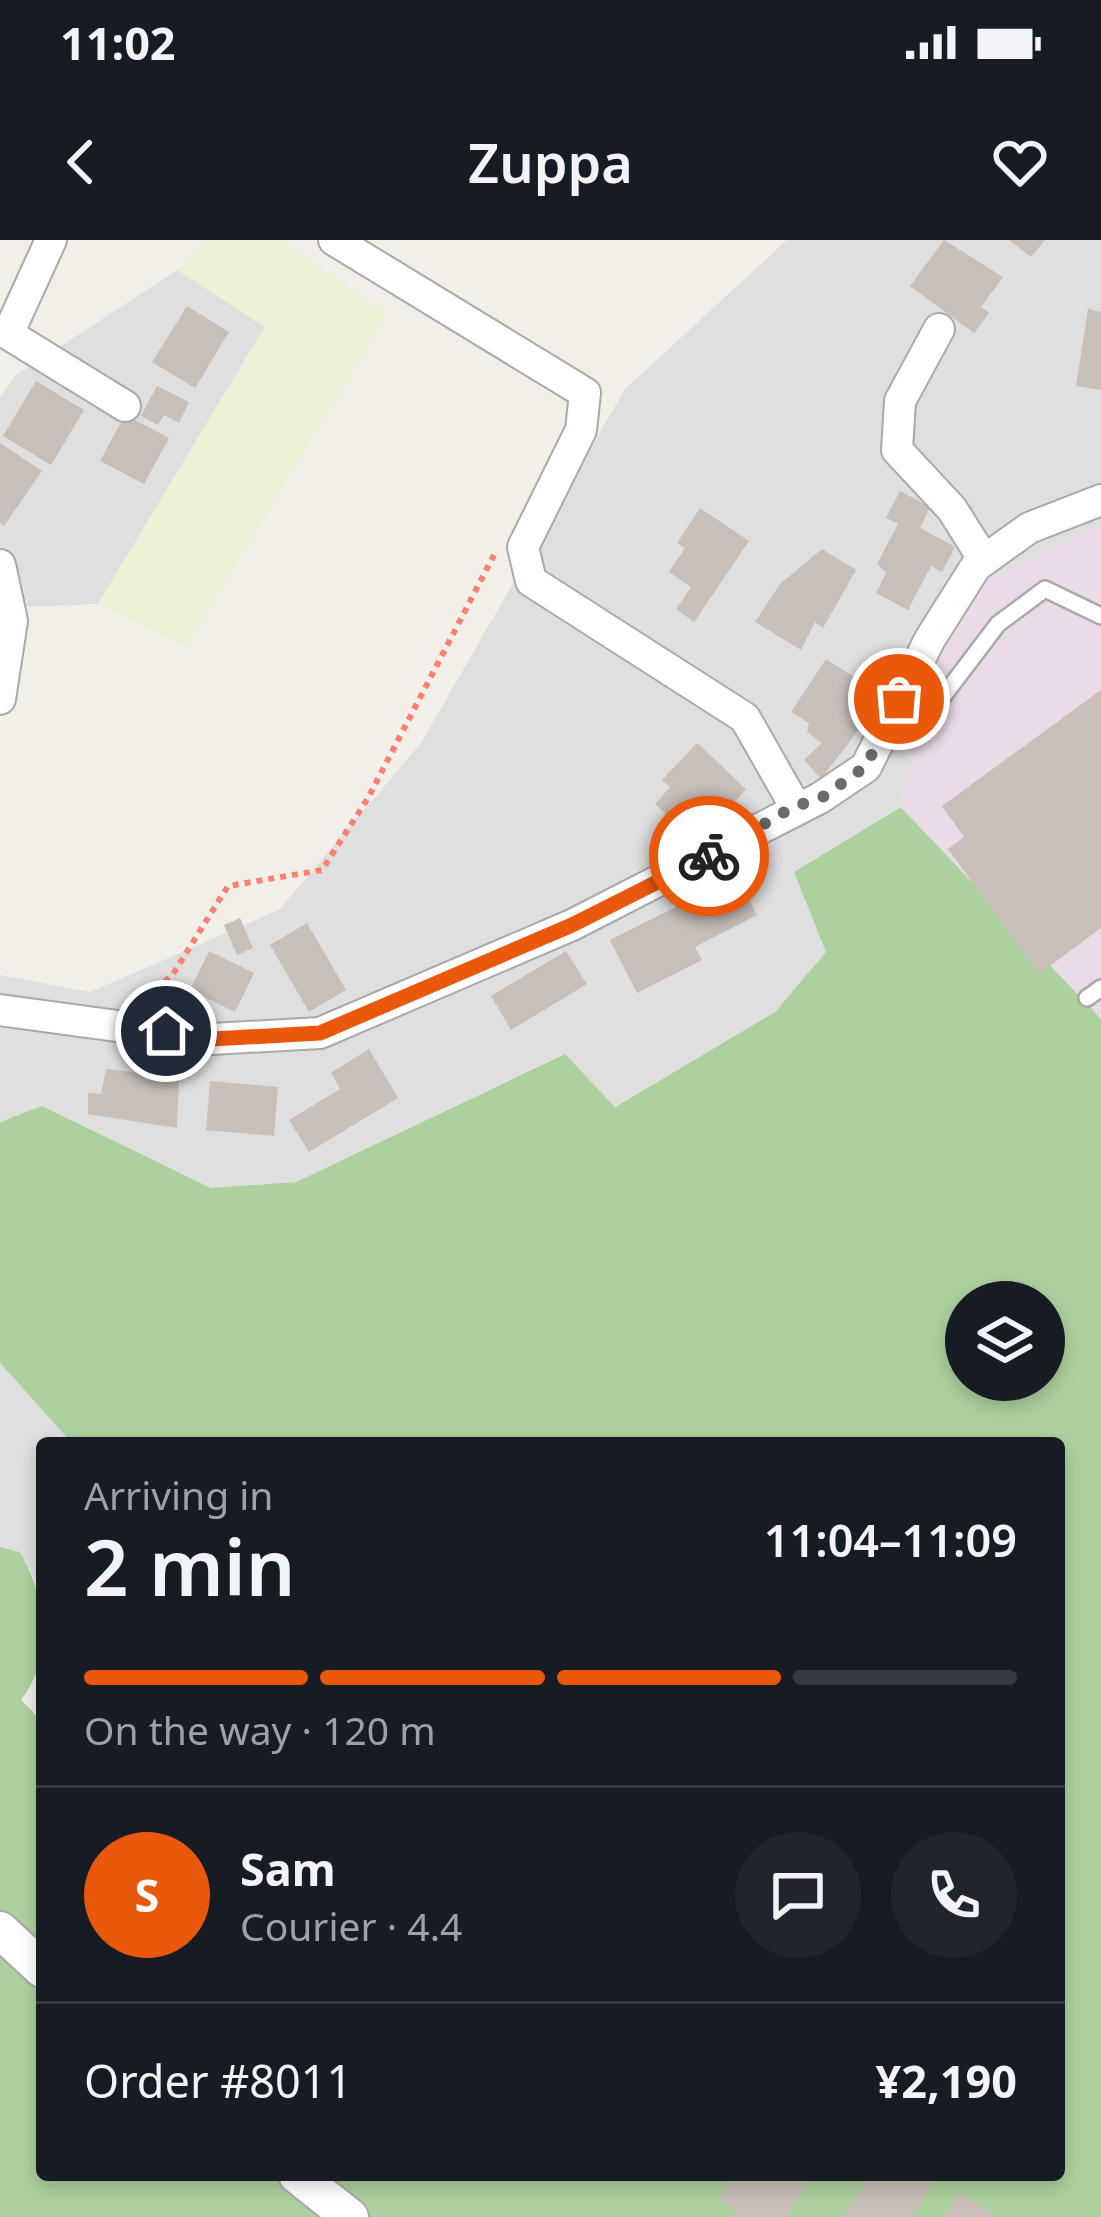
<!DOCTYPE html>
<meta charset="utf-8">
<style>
:root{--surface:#171b24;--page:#20242c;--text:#f1f3f6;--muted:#9ea1a6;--line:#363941;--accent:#ea580c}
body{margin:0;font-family:"Noto Sans",sans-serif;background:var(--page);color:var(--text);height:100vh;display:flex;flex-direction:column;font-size:45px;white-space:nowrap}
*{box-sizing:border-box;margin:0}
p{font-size:39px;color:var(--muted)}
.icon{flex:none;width:66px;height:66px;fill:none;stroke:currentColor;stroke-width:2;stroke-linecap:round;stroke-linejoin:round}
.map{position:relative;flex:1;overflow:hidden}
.side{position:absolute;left:36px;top:1197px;width:1029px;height:744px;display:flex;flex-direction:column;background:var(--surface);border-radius:12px;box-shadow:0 6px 18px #0003}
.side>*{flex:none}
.fabs{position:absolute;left:945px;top:1041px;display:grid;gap:24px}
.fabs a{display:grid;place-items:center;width:120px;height:120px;border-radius:50%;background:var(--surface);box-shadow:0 6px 18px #0003;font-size:60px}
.pin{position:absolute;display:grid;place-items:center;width:102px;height:102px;color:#fff;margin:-51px;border:6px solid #fff;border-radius:50%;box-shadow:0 3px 12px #0007}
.courier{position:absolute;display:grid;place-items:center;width:120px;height:120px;margin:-60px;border:9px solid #ea580c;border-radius:50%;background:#fff;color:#222;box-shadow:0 3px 15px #0007}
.overview em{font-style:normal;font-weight:600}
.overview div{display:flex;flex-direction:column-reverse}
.overview{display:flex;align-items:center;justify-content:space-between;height:204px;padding:0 48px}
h1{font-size:78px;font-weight:600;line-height:90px}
.bar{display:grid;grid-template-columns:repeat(4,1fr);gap:18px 12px;align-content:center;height:144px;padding:0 48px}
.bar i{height:15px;border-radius:9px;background:var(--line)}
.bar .current{background:var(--accent)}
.bar p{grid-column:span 4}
.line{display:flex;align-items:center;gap:30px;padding:0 48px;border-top:3px solid var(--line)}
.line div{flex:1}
.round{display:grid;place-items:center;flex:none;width:126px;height:126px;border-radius:63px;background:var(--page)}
.status{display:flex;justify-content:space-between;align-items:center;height:84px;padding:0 60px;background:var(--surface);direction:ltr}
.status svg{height:33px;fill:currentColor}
header{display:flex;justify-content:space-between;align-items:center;height:156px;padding:0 48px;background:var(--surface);font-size:54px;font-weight:600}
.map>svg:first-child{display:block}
.residential{fill:#e0dfdf}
.industrial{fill:#ebdbe8}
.farmland{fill:#eef0d5}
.forest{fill:#add19e;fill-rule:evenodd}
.building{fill:#c7bfb8}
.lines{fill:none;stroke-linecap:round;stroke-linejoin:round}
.service-casing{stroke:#a9a9a9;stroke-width:20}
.minor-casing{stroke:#a9a9a9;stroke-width:34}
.tertiary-casing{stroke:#a9a9a9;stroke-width:40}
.path{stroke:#fa8072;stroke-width:6;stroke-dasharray:6 6;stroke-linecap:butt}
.service{stroke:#fff;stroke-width:15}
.minor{stroke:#fff;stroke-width:30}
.tertiary{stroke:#fff;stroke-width:36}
.done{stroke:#6b6a68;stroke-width:12;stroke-dasharray:0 21.6}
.route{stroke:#ea580c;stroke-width:15}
</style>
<div class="status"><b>11:02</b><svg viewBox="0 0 49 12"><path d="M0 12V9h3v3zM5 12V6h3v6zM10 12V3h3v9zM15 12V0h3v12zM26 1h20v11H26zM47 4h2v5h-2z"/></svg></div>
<header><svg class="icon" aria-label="back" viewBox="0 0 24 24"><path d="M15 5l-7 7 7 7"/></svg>Zuppa<svg class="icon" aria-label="heart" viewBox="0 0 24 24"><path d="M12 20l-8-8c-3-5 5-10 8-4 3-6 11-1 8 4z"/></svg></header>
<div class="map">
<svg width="1101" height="1977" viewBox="0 0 1101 1977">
<rect width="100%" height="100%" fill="#f2efe9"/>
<g class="residential">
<polygon points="787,0 1101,0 1101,290 986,342 935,423 901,567 795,632 827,712 775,772 614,867 564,814 296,942 211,948 42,866 0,882 0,735 90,752 279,670 421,503 625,149"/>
<polygon points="177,30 265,86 98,364 0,368 0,157 15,136"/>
<polygon points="0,1123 72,1203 42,1203 42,1351 20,1312 0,1307"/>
</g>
<polygon class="industrial" points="1101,285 1101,779 901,567 935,423 986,342"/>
<polygon class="farmland" points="207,0 279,0 387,74 186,406 98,364 265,87 177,30"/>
<path class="forest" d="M901,567L1101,779V1977H0V1307L20,1312C47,1360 55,1415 21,1460L42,1481V1935H1059V1203H72L0,1123V882L42,866L211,948L296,942L565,814L615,867L775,772L826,712L794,632ZM966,1062H1044V1140H966Z"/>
<g class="building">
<polygon points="944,0 1003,37 981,67 989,73 974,93 910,46"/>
<polygon points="1009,0 1045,0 1031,17"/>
<polygon points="187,66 229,92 195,148 152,122"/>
<polygon points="1088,69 1101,72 1101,150 1076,146"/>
<polygon points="36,141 84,170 51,225 3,196"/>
<polygon points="157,146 189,162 179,183 164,175 158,185 141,176"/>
<polygon points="125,175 169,198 144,244 100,221"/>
<polygon points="0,203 42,231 4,286 0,283"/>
<polygon points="900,251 930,267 920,288 955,307 942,332 931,326 908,370 876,353 886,333 877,324 898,284 886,278"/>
<polygon points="700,268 749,301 694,382 676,369 691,347 669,332 685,308 677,303"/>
<polygon points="822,309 856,330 823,388 815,382 801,410 755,382 780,344"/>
<polygon points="826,419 876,451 866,460 876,467 821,539 804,520 822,503 807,492 809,483 791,472"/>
<polygon points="1101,450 1101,688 1039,734 948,609 964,597 942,566"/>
<polygon points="697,503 746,549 713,585 703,576 686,593 655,564 670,547 662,540"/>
<polygon points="749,630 757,647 746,653 757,675 695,707 702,720 637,753 610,700"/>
<polygon points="240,678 253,708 237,715 224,685"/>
<polygon points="307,683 346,750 309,772 270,705"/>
<polygon points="209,711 254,733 235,772 190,750"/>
<polygon points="566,711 587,744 511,790 491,756"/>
<polygon points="369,809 398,858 309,912 289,880 340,849 331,833"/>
<polygon points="106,829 179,837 177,888 88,874 88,853 101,854"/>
<polygon points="210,841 278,847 274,896 206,890"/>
<polygon points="733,1935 797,1935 808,1942 786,1977 730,1977 735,1970 718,1959"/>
<polygon points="871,1935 889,1935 908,1948 899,1940 903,1935 922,1935 932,1943 913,1977 841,1977"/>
<polygon points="959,1952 998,1977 943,1977"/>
</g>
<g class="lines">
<g class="service-casing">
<g id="service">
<polyline points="887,496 935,467 998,384 1045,349 1101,376"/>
<polyline points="1087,758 1101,748"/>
</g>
</g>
<g class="minor-casing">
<g id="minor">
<polyline points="51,0 8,94 125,166"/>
<polyline points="334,0 585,153 581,190 523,307 531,341 745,478 795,566"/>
<polyline points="939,89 900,161 897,210 952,269 984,320"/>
<polyline points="0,325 12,381 0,459"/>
<polyline points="0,770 212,799 320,793 572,685 820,558 866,527 930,399 976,326 1029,288 1101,260"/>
</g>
</g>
<g class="tertiary-casing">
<g id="tertiary">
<polyline points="0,1690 42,1729"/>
<polyline points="297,1935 350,1977"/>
</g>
</g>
<polyline class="path" points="147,758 173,734 228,646 322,630 368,558 494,315"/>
<use href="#service" class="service"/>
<use href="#minor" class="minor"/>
<use href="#tertiary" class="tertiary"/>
</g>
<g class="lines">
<polyline class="done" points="709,616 795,566 820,559 866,526 899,459"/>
<polyline class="route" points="166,791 212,799 320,793 572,685 709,616"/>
</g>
</svg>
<div class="fabs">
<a><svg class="icon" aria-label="layers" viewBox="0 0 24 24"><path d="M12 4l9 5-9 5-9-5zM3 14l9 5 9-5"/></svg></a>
</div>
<div class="pin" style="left:899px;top:459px;background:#ea580c"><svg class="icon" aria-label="bag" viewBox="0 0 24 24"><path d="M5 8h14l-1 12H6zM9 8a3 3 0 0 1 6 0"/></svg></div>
<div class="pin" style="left:166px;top:791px;background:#1f2937"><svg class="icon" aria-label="home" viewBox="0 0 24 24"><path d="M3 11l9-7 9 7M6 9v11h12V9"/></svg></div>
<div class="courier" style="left:709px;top:616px"><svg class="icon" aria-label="bike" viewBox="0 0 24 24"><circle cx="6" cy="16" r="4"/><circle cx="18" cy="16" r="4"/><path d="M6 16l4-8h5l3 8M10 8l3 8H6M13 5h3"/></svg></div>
<section class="side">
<div class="overview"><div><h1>2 min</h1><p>Arriving in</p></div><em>11:04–11:09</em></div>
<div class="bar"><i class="current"></i><i class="current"></i><i class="current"></i><i></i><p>On the way · 120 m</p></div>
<div class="line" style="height:216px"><b class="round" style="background:var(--accent);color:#fff">S</b><div><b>Sam</b><p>Courier · 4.4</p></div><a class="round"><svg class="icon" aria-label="chat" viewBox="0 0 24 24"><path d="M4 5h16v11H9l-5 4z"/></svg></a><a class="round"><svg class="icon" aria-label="phone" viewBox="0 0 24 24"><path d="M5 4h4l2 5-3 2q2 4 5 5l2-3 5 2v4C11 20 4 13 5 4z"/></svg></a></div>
<div class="line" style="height:156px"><div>Order #8011</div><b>¥2,190</b></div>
</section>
</div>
